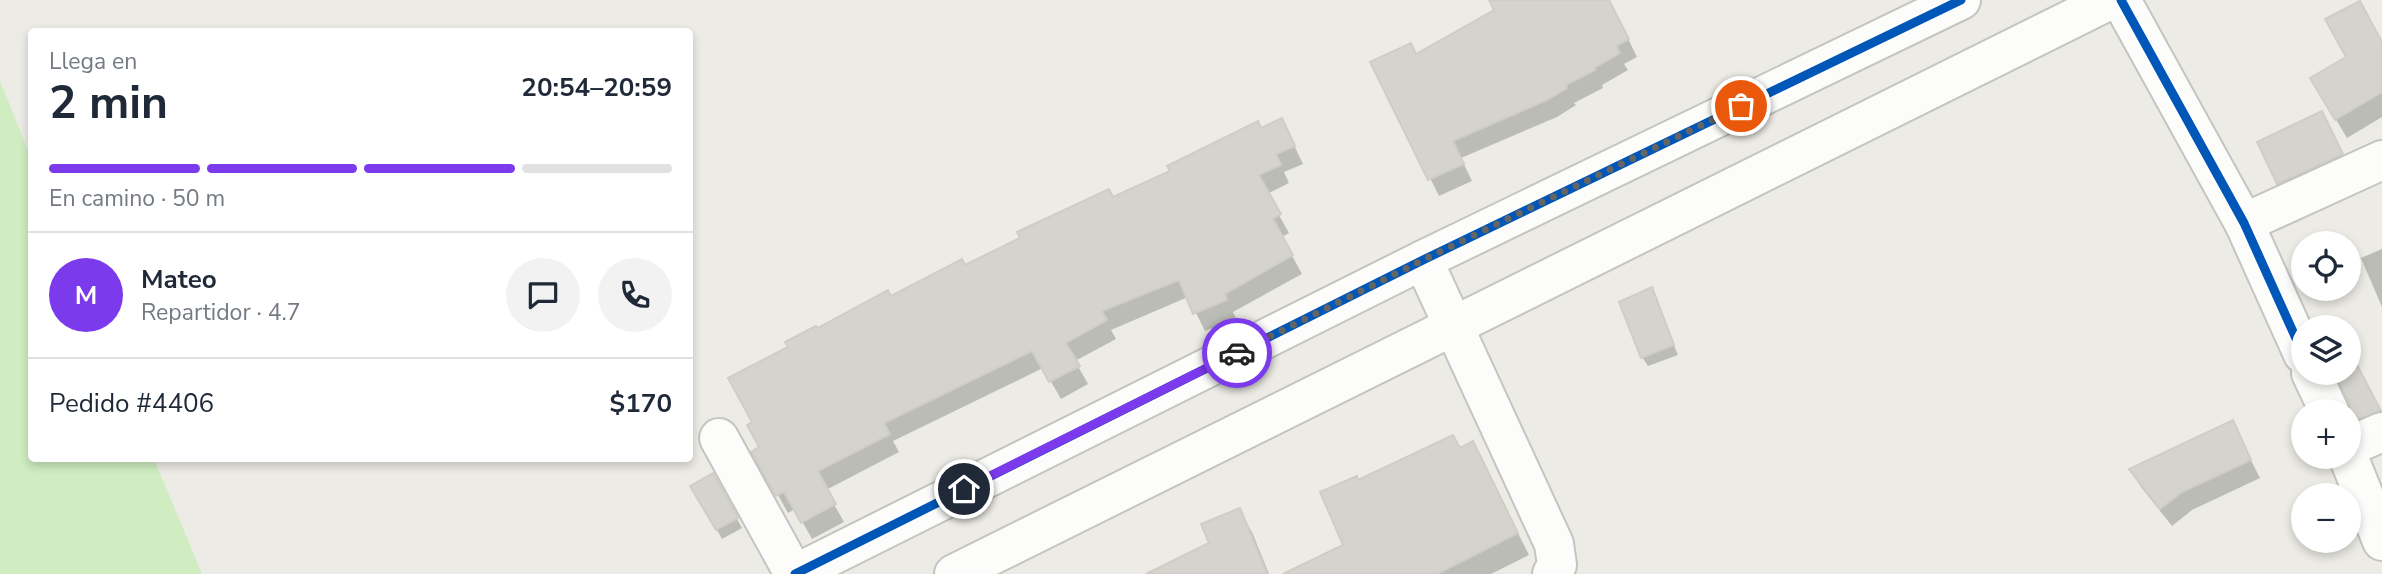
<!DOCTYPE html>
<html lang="es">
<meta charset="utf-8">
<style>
:root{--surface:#fff;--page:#f2f2f3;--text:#1f2937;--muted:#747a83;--line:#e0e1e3;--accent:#7c3aed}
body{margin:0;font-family:"Nunito Sans",sans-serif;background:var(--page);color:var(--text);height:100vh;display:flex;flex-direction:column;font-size:26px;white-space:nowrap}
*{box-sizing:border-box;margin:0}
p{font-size:23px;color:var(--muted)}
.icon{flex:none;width:38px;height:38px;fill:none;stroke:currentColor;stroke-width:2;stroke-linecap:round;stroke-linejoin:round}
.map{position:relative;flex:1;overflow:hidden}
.details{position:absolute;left:28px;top:28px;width:665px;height:434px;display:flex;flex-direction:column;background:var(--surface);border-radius:7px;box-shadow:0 4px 10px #0003}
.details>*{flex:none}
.buttons{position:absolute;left:2291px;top:231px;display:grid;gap:14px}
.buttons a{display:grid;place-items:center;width:70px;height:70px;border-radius:50%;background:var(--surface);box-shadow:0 4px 10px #0003;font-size:35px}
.pin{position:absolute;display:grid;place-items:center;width:60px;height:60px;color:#fff;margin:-30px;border:4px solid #fff;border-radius:50%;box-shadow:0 2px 7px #0007}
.courier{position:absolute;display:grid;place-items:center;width:70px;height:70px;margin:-35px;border:5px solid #7c3aed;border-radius:50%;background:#fff;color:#222;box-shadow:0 2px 9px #0007}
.overview em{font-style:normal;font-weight:700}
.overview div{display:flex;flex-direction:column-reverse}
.overview{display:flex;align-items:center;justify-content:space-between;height:119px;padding:0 21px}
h1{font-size:46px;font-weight:700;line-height:52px}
.bar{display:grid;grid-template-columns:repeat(4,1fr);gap:10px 7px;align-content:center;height:84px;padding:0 21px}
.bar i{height:9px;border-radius:5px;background:var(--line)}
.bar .current{background:var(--accent)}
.bar p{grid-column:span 4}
.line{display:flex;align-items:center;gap:18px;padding:0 21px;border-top:2px solid var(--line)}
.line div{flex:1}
.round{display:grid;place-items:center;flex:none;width:74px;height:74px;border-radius:37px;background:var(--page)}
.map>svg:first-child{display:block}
.grass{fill:#cfedc1}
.shadow{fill:#0003}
.building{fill:#d5d3ce;stroke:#cfcdc6;stroke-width:2}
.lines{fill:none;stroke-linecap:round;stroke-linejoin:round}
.minor-casing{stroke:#c4c4c1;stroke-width:42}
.minor{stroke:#fcfcfb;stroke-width:38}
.cycleway-casing{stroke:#fff;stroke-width:13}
.cycleway{stroke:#0057b8;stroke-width:9}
.done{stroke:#656563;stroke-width:7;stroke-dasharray:0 12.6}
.route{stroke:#7c3aed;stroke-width:9}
</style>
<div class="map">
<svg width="2382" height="574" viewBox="0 0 2382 574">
<rect width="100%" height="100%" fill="#ecebe5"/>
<polygon class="grass" points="0,81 31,158 32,458 154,459 202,574 0,574"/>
<g class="shadow">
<polygon points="1498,0 1609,0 1637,57 1624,64 1628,70 1602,85 1603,88 1574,103 1576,105 1557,117 1461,158 1472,181 1439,196 1373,63 1416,56 1496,11"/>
<polygon points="2382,44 2382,117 2347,138 2312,79"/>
<polygon points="2322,113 2352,173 2290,202 2279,183"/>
<polygon points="1282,120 1303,164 1284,172 1289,183 1267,194 1289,233 1282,237 1302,274 1233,312 1236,318 1205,331 1188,297 1111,330 1116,339 1075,361 1088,384 1061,399 1043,368 893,441 899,452 826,490 844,522 812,539 795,509 788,513 754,452 762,448 790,348 817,331 965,267"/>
<polygon points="2382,249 2382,307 2361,258"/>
<polygon points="1651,289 1678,355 1648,366 1642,357"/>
<polygon points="2341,373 2348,373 2366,384 2382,414 2366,439 2355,420 2350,401 2338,374"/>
<polygon points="2232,423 2260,478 2192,510 2172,526 2141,487 2131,470"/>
<polygon points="1459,450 1484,465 1529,555 1491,574 1287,574 1346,546 1358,482"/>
<polygon points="713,476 742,528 722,539 693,487"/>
<polygon points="1239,511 1252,532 1269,574 1150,574 1211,544"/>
</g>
<g class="building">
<polygon points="1489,0 1609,0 1629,39 1616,46 1620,53 1594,68 1595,70 1566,85 1567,88 1547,100 1453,141 1464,164 1428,180 1370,62 1411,43 1416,54 1494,10"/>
<polygon points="2360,1 2382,42 2382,92 2335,120 2310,78 2346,57 2325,19"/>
<polygon points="2322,111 2343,154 2277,184 2257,142"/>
<polygon points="1282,118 1295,146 1276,154 1281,165 1259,175 1281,214 1273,219 1293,255 1225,294 1227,300 1193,314 1179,280 1102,311 1107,320 1066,343 1080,366 1049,382 1032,351 884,423 890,434 818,471 836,504 801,523 784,492 776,496 751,452 759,447 747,425 752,422 728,378 788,347 785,342 816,326 818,328 888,290 891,296 962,259 965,265 1020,238 1017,232 1109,189 1113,197 1170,171 1167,166 1258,121 1261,128"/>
<polygon points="1652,287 1674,345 1641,358 1619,302"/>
<polygon points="2356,363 2381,411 2353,421 2349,402 2335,374 2348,373 2348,367"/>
<polygon points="2233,420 2251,460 2182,492 2160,509 2129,469"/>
<polygon points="1453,435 1460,448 1473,441 1518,533 1437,574 1283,574 1343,545 1320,492 1357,476 1358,480"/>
<polygon points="713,473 738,518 716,530 690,486"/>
<polygon points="1240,508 1267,574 1146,574 1209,543 1201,524"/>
</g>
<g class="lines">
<g class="minor-casing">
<g id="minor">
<polyline points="2121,0 2244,223 2303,354"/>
<polyline points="2244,223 2382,160"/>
<polyline points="1423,260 1554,544 1557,565 1552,574"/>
<polyline points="2311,373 2329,411"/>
<polyline points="719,438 794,574"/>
<polyline points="2348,447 2382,432"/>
<polyline points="2348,456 2382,541"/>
<polyline points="795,574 1423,260 1961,0"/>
<polyline points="954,574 2110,0"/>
</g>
</g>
<use href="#minor" class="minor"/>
<g class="cycleway-casing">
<g id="cycleway">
<polyline points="2121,0 2244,223 2303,354"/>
<polyline points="795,574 1423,260 1961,0"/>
</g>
</g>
<use href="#cycleway" class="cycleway"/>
</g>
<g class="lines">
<polyline class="done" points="1237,353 1423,260 1741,106"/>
<polyline class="route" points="964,489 1237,353"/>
</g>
</svg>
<div class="buttons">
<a><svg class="icon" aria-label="locate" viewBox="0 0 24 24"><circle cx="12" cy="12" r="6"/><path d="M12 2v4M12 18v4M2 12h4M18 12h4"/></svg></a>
<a><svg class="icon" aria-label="layers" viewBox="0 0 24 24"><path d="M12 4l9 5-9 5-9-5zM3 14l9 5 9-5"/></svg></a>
<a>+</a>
<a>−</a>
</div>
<div class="pin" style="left:1741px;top:106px;background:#ea580c"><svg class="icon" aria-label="bag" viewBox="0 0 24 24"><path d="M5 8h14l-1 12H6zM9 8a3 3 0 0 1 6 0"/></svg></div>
<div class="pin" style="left:964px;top:489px;background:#1f2937"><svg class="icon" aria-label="home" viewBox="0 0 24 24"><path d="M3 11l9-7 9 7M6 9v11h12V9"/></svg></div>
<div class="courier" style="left:1237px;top:353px"><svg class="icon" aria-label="car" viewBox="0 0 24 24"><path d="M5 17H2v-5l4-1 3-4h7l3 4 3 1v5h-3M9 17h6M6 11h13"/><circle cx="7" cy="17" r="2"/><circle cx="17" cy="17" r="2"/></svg></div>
<section class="details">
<div class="overview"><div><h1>2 min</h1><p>Llega en</p></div><em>20:54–20:59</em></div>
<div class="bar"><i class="current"></i><i class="current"></i><i class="current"></i><i></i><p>En camino · 50 m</p></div>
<div class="line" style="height:126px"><b class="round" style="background:var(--accent);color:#fff">M</b><div><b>Mateo</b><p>Repartidor · 4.7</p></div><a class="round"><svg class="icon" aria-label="chat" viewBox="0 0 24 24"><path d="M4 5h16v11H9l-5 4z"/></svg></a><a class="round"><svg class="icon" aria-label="phone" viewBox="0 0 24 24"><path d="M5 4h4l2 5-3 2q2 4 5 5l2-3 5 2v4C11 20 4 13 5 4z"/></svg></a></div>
<div class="line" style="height:91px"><div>Pedido #4406</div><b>$170</b></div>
</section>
</div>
